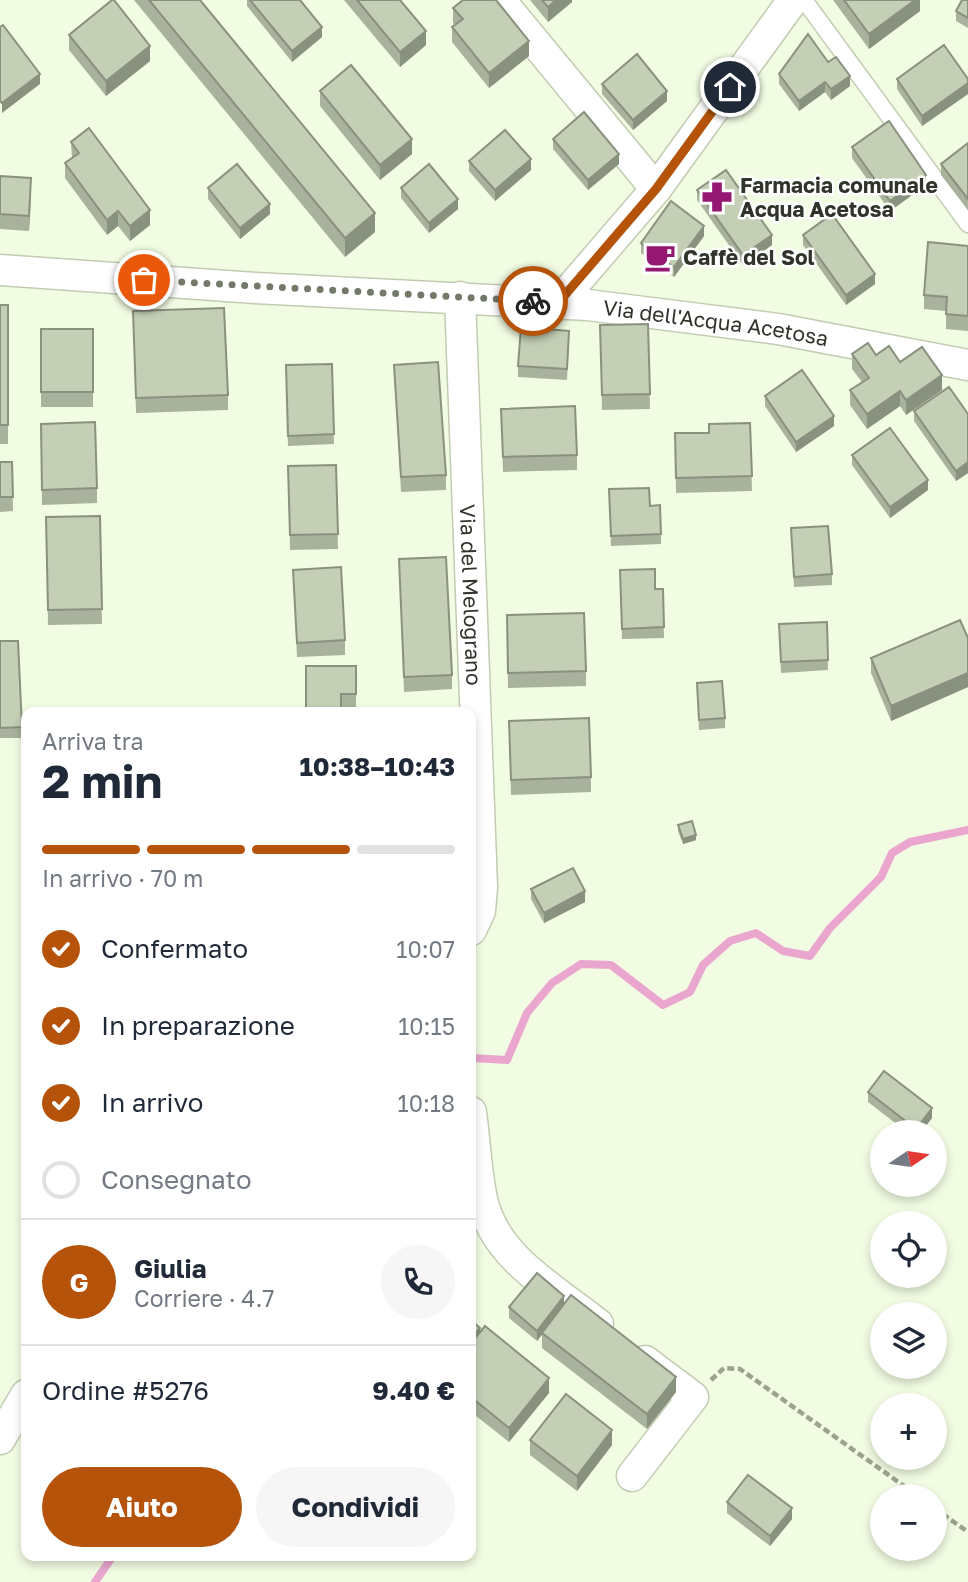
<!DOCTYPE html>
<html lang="it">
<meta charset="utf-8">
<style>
:root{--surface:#fff;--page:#f6f6f7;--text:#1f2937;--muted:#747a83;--line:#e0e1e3;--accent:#b45309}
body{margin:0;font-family:"Golos Text",sans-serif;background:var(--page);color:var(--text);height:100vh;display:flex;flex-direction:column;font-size:26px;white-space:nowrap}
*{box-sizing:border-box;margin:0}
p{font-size:23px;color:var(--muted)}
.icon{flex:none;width:38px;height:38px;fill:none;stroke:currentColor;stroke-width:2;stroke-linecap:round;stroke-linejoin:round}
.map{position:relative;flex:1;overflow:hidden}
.sheet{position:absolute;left:21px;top:707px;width:455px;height:854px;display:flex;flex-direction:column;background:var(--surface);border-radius:14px;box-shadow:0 4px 10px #0003}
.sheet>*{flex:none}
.needle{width:46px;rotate:77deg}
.fabs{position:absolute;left:870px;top:1120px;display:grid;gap:14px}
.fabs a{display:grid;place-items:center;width:77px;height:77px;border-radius:50%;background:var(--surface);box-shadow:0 4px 10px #0003;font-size:35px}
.pin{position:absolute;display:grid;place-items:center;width:60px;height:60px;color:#fff;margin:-30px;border:4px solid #fff;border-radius:50%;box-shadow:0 2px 7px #0007}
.courier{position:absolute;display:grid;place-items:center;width:70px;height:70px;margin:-35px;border:5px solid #b45309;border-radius:50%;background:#fff;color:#222;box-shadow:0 2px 9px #0007}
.summary em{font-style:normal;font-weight:700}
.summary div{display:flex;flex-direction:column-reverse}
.summary{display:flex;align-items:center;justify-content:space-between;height:119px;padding:0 21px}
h1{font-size:46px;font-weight:700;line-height:52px}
.bar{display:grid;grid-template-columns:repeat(4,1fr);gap:10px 7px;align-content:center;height:84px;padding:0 21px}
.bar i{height:9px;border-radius:5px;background:var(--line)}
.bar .on{background:var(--accent)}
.bar p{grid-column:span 4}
.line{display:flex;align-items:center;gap:18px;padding:0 21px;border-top:2px solid var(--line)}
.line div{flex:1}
.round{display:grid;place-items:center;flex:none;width:74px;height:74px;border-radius:37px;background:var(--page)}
ol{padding:0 21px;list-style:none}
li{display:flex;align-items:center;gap:21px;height:77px}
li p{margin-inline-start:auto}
li .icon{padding:7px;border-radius:50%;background:var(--accent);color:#fff;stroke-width:4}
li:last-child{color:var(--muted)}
li i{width:38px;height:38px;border:4px solid var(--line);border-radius:50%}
.action{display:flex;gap:14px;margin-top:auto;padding:14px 21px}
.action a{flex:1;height:80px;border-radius:42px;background:var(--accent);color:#fff;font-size:28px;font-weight:700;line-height:80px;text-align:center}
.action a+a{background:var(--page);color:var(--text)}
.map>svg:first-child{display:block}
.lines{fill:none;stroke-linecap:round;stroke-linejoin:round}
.stream{stroke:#eaa6cf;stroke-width:8}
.lane-casing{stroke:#c1ccb3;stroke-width:19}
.street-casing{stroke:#c1ccb3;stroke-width:33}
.path{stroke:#9ba390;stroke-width:4.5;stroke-dasharray:7 3.5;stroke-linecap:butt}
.lane{stroke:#fff;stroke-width:16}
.street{stroke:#fff;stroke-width:30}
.wall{fill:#a9b29d}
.shaded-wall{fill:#89917f}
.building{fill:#c4cfb6;stroke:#89917f;stroke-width:2}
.done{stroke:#747a6a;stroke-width:7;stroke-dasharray:0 12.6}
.route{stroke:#b45309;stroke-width:9}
.labels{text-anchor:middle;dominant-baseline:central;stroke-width:5;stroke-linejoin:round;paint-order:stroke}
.poi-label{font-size:21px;font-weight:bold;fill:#30342a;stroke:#fff;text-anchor:start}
.street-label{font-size:21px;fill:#30342a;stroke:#fff}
</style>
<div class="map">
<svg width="968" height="1582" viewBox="0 0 968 1582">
<rect width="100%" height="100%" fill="#f1fce2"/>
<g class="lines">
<g class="stream">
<polyline points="472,1058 507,1060 527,1013 552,983 581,964 611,965 663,1005 690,992 703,965 730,941 756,933 783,951 810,956 830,928 881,877 892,853 910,842 968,830"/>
<polyline points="95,1582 113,1556"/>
</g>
<g class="lane-casing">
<polyline id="lane" points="804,0 968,224"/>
</g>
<g class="street-casing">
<g id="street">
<polyline points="500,0 656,189"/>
<path id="s1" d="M0,270L255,288L588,305L778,329L968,365"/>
<path id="s2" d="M460,297L482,887L480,911L471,930"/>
<polyline points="558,303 656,189 793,0"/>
<path d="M471,1112C475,1141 476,1171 482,1199C494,1257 554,1289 598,1324"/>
<polyline points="0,1439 26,1395"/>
<polyline points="632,1476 693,1397 645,1361"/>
</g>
</g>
<g class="path">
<polyline points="711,1380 724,1368 740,1369 918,1496"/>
<polyline points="934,1508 968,1532"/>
</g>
<use href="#lane" class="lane"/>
<use href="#street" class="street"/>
</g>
<g class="wall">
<polygon points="134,0 200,0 375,232 345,257"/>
<polygon points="247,0 300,0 322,37 292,62 247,6"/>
<polygon points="344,0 400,0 426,45 400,67"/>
<polygon points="530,0 572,0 572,2 548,22"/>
<polygon points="833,0 920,0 920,11 869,49"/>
<polygon points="968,0 968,28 956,21 956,11"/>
<polygon points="453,8 529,56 489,88 452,42 452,27 455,25 453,23"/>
<polygon points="69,35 150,61 106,96 69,50"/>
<polygon points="828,62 850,86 831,100 825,92 799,111 779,84 779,74"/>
<polygon points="897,79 968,79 968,94 922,126 897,89"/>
<polygon points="602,84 667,101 633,130 602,94"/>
<polygon points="320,91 412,154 380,180 320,106"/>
<polygon points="553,139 619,164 588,190 553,149"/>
<polygon points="71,142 150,225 130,241 118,226 107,235 65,178 65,163 72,158"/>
<polygon points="968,143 968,210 941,175 941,164"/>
<polygon points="852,147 926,185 890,211 852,158"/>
<polygon points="469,161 531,170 495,201 469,171"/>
<polygon points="0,176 31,193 29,231 0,229"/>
<polygon points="208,188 270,214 240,239 208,199"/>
<polygon points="401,188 458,209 429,233 401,198"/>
<polygon points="697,190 772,245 743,265 697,200"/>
<polygon points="803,235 875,284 846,305 803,245"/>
<polygon points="704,236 674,277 641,253 641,243"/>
<polygon points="968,246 968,331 946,329 946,311 924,309 924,295"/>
<rect x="0" y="305" width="8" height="139"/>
<polygon points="133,311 228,395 228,410 136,413"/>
<polygon points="648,324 650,409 602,410 600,325"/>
<rect x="41" y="329" width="52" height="78"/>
<polygon points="569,341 567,380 518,377 518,366"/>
<polygon points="852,354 876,355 900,362 942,390 906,415 900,406 867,429 850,405 850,390 862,382 852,369"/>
<polygon points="332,364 334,444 288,446 286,365"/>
<polygon points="394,365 446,475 446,490 401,492"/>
<polygon points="765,396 834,426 796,452 765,406"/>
<polygon points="501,409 577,455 577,470 503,472"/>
<polygon points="914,411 968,414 968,473 956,481 914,421"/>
<polygon points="750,423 752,491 676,493 675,433 709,433"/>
<polygon points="41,424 97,488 97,503 42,505"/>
<polygon points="852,455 928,490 890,518 852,465"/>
<polygon points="0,462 12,462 13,511 0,512"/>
<polygon points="336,465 338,549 290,550 288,466"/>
<polygon points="609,489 650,506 661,534 661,544 611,546"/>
<polygon points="100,516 102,624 48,625 46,517"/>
<polygon points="791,528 832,574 832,585 794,587"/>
<polygon points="399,559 452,675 452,689 404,692"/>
<polygon points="293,570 345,640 345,655 297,657"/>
<polygon points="620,570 655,589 663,589 664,638 622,639"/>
<polygon points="507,615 586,671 586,686 508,688"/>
<polygon points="827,622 828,670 781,673 779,624"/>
<polygon points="968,638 968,687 891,721 871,673 871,658"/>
<polygon points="0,641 22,727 22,738 0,738"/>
<polygon points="356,666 356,709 341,709 306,712"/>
<polygon points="697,683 725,718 725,728 699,730"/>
<polygon points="509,721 591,777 591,792 511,795"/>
<polygon points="678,825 696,840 683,844 678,831"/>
<polygon points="531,889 585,902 544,923 531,899"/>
<polygon points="868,1092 932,1118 921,1132 907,1132 868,1102"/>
<polygon points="564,1304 676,1392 647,1429 542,1348 542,1334 537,1341 509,1318 509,1307"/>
<polygon points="471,1320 480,1332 549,1393 509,1442 471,1412"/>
<polygon points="530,1440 612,1445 577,1491 530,1455"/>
<polygon points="727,1502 792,1519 770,1546 727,1513"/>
<polygon points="893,1549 915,1549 907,1559"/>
</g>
<g class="shaded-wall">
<polygon points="556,0 572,0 572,2 548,22 548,7"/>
<polygon points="915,0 920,0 920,11 869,49 869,34"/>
<polygon points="322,27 322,37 292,62 292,51"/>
<polygon points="426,31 426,45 400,67 400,52"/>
<polygon points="529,41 529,56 489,88 489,73"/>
<polygon points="150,46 150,61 106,96 106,81"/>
<polygon points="40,74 40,84 2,113 2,103"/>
<polygon points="850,76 850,86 831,100 831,89"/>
<polygon points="825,82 825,92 799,111 799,101"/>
<polygon points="968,83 968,94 922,126 922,116"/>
<polygon points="667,91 667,101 633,130 633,120"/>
<polygon points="412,139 412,154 380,180 380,165"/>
<polygon points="619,154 619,164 588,190 588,180"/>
<polygon points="531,159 531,170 495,201 495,190"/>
<polygon points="926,175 926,185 890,211 890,201"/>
<polygon points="31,178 31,193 29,231 29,216"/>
<polygon points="458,199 458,209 429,233 429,223"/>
<polygon points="270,204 270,214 240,239 240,228"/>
<polygon points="150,210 150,225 130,241 130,226"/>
<polygon points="118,211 118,226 107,235 107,220"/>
<polygon points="375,213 375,232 345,257 345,238"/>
<polygon points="704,226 704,236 674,277 674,267"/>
<polygon points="772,235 772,245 743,265 743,255"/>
<polygon points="875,274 875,284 846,305 846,295"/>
<polygon points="942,375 942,390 906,415 906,400"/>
<polygon points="900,391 900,406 867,429 867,414"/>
<polygon points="834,416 834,426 796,452 796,442"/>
<polygon points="968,462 968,473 956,481 956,471"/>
<polygon points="928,480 928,490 890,518 890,507"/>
<polygon points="968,673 968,687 891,721 891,706"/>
<polygon points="696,835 696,840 683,844 683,839"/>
<polygon points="585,891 585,902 544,923 544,913"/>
<polygon points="932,1108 932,1118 921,1132 916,1132 916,1129"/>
<polygon points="564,1296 564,1307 537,1341 537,1331"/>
<polygon points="480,1328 480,1338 471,1349 471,1339"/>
<polygon points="676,1377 676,1392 647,1429 647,1414"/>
<polygon points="549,1378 549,1393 509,1442 509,1428"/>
<polygon points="612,1430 612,1445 577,1491 577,1476"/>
<polygon points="792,1508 792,1519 770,1546 770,1536"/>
<polygon points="911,1549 915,1549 907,1559 907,1554"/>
</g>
<g class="building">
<polygon points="112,0 114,0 150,46 106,81 69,35"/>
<polygon points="149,0 200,0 375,213 345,238"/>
<polygon points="250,0 300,0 322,27 292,51"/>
<polygon points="357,0 400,0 426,31 400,52"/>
<polygon points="463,0 496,0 529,41 489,73 452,27 463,19 453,8"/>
<polygon points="542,0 556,0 548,7"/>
<polygon points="844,0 915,0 869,34"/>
<polygon points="962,0 968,0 968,18 956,11"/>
<polygon points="3,25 40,74 2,103 0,101 0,27"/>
<polygon points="808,34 828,62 836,57 850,76 831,89 825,82 799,101 779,74"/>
<polygon points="944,45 968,79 968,83 922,116 897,79"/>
<polygon points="637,54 667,91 633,120 602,84"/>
<polygon points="351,65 412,139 380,165 320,91"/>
<polygon points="584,112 619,154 588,180 553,139"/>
<polygon points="889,121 926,175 890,201 852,147"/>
<polygon points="89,128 150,210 130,226 118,211 107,220 65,163 79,153 71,142"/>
<polygon points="505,130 531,159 495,190 469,161"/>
<polygon points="968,143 968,199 941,164"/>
<polygon points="237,164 270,204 240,228 208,188"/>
<polygon points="429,164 458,199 429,223 401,188"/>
<polygon points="726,170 772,235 743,255 697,190"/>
<polygon points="0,176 31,178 29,216 0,214"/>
<polygon points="671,201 704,226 674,267 641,243"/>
<polygon points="832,214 875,274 846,295 803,235"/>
<polygon points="928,242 968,246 968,316 946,314 947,297 924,295"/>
<rect x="0" y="305" width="8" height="120"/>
<polygon points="224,308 228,395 136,398 133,311"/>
<polygon points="648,324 650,394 602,395 600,325"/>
<polygon points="521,327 569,331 567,369 518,366"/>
<rect x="41" y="329" width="52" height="63"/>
<polygon points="868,343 876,355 889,346 900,362 922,347 942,375 906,400 900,391 867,414 850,390 869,378 852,354"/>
<polygon points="438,362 446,475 401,477 394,365"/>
<polygon points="332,364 334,434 288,436 286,365"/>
<polygon points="802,370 834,416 796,442 765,396"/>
<polygon points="949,387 968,414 968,462 956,471 914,411"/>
<polygon points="575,406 577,455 503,457 501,409"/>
<polygon points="95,422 97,488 42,490 41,424"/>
<polygon points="750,423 752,476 676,478 675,433 709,433 709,424"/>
<polygon points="890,428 928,480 890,507 852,455"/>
<polygon points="0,462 12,462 13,497 0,497"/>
<polygon points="336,465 338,534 290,535 288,466"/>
<polygon points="649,488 650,506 660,505 661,534 611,536 609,489"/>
<polygon points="100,516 102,609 48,610 46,517"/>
<polygon points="828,526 832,574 794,577 791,528"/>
<polygon points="446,557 452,675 404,677 399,559"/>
<polygon points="341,567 345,640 297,643 293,570"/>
<polygon points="655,569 655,589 663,589 664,627 622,629 620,570"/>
<polygon points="584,613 586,671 508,673 507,615"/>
<polygon points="960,620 968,638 968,673 891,706 871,658"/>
<polygon points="827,622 828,660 781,662 779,624"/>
<polygon points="0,641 18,641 22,727 0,728"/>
<polygon points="306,666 356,666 356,694 341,694 341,712 306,712"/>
<polygon points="722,681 725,718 699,720 697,683"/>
<polygon points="589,718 591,777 511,780 509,721"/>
<polygon points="692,821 696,835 683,839 678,825"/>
<polygon points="573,868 585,891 544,913 531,889"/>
<polygon points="884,1071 932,1108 916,1129 868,1092"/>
<polygon points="537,1273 564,1296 537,1331 509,1307"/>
<polygon points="571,1295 676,1377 647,1414 542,1333"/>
<polygon points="471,1320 480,1328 471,1339"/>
<polygon points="485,1326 549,1378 509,1428 471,1397 471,1343"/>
<polygon points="566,1394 612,1430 577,1476 530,1440"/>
<polygon points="748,1475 792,1508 770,1536 727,1502"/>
<polygon points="900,1549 911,1549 907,1554"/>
</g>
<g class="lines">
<polyline class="done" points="144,280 533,301"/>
<polyline class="route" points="533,301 558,303 656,189 730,87"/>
</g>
<defs>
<g id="pharmacy-bare" transform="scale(2.415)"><path d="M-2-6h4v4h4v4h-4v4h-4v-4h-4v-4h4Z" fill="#941772" stroke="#fff" stroke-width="2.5" paint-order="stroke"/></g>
<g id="cafe-bare" transform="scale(2.415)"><path d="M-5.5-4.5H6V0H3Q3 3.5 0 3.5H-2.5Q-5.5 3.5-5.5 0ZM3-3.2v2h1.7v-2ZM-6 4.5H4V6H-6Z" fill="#941772" stroke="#fff" stroke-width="2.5" paint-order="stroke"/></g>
</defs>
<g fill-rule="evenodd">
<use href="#pharmacy-bare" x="717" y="197"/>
<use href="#cafe-bare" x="660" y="257"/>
</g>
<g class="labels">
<g class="poi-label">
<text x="740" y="185">Farmacia comunale<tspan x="740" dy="24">Acqua Acetosa</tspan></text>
<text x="683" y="257">Caffè del Sol</text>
</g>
<g class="street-label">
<text stroke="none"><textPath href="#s1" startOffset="718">Via dell'Acqua Acetosa</textPath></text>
<text stroke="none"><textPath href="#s2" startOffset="298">Via del Melograno</textPath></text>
</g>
</g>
</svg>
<div class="fabs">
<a><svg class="needle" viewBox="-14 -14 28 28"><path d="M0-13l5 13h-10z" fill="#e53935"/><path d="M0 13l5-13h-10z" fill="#747a83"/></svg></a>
<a><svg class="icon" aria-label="locate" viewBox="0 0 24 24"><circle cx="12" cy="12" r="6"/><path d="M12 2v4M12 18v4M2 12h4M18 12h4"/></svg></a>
<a><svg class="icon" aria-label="layers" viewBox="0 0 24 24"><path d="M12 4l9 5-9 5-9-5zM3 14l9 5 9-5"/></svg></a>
<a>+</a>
<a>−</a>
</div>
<div class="pin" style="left:144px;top:280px;background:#ea580c"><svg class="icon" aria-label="bag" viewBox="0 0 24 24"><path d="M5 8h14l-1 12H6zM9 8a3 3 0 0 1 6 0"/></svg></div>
<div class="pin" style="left:730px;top:87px;background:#1f2937"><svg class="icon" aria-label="home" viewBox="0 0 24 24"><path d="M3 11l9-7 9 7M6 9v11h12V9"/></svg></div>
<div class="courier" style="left:533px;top:301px"><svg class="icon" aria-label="bike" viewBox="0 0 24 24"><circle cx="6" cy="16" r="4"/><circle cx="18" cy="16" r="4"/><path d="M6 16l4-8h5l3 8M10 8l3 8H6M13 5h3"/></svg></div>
<section class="sheet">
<div class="summary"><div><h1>2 min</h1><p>Arriva tra</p></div><em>10:38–10:43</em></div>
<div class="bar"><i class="on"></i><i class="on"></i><i class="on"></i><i></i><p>In arrivo · 70 m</p></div>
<ol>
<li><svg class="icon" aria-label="check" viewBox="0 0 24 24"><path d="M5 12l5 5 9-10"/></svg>Confermato<p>10:07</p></li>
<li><svg class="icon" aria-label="check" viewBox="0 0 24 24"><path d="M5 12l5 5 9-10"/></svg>In preparazione<p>10:15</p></li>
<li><svg class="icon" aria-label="check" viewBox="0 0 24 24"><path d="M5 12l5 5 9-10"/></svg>In arrivo<p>10:18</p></li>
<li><i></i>Consegnato</li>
</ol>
<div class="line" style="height:126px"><b class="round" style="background:var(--accent);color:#fff">G</b><div><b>Giulia</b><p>Corriere · 4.7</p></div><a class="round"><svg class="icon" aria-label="phone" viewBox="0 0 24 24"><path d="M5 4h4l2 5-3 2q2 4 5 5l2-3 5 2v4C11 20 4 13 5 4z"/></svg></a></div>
<div class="line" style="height:91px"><div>Ordine #5276</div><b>9.40 €</b></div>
<div class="action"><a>Aiuto</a><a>Condividi</a></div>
</section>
</div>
